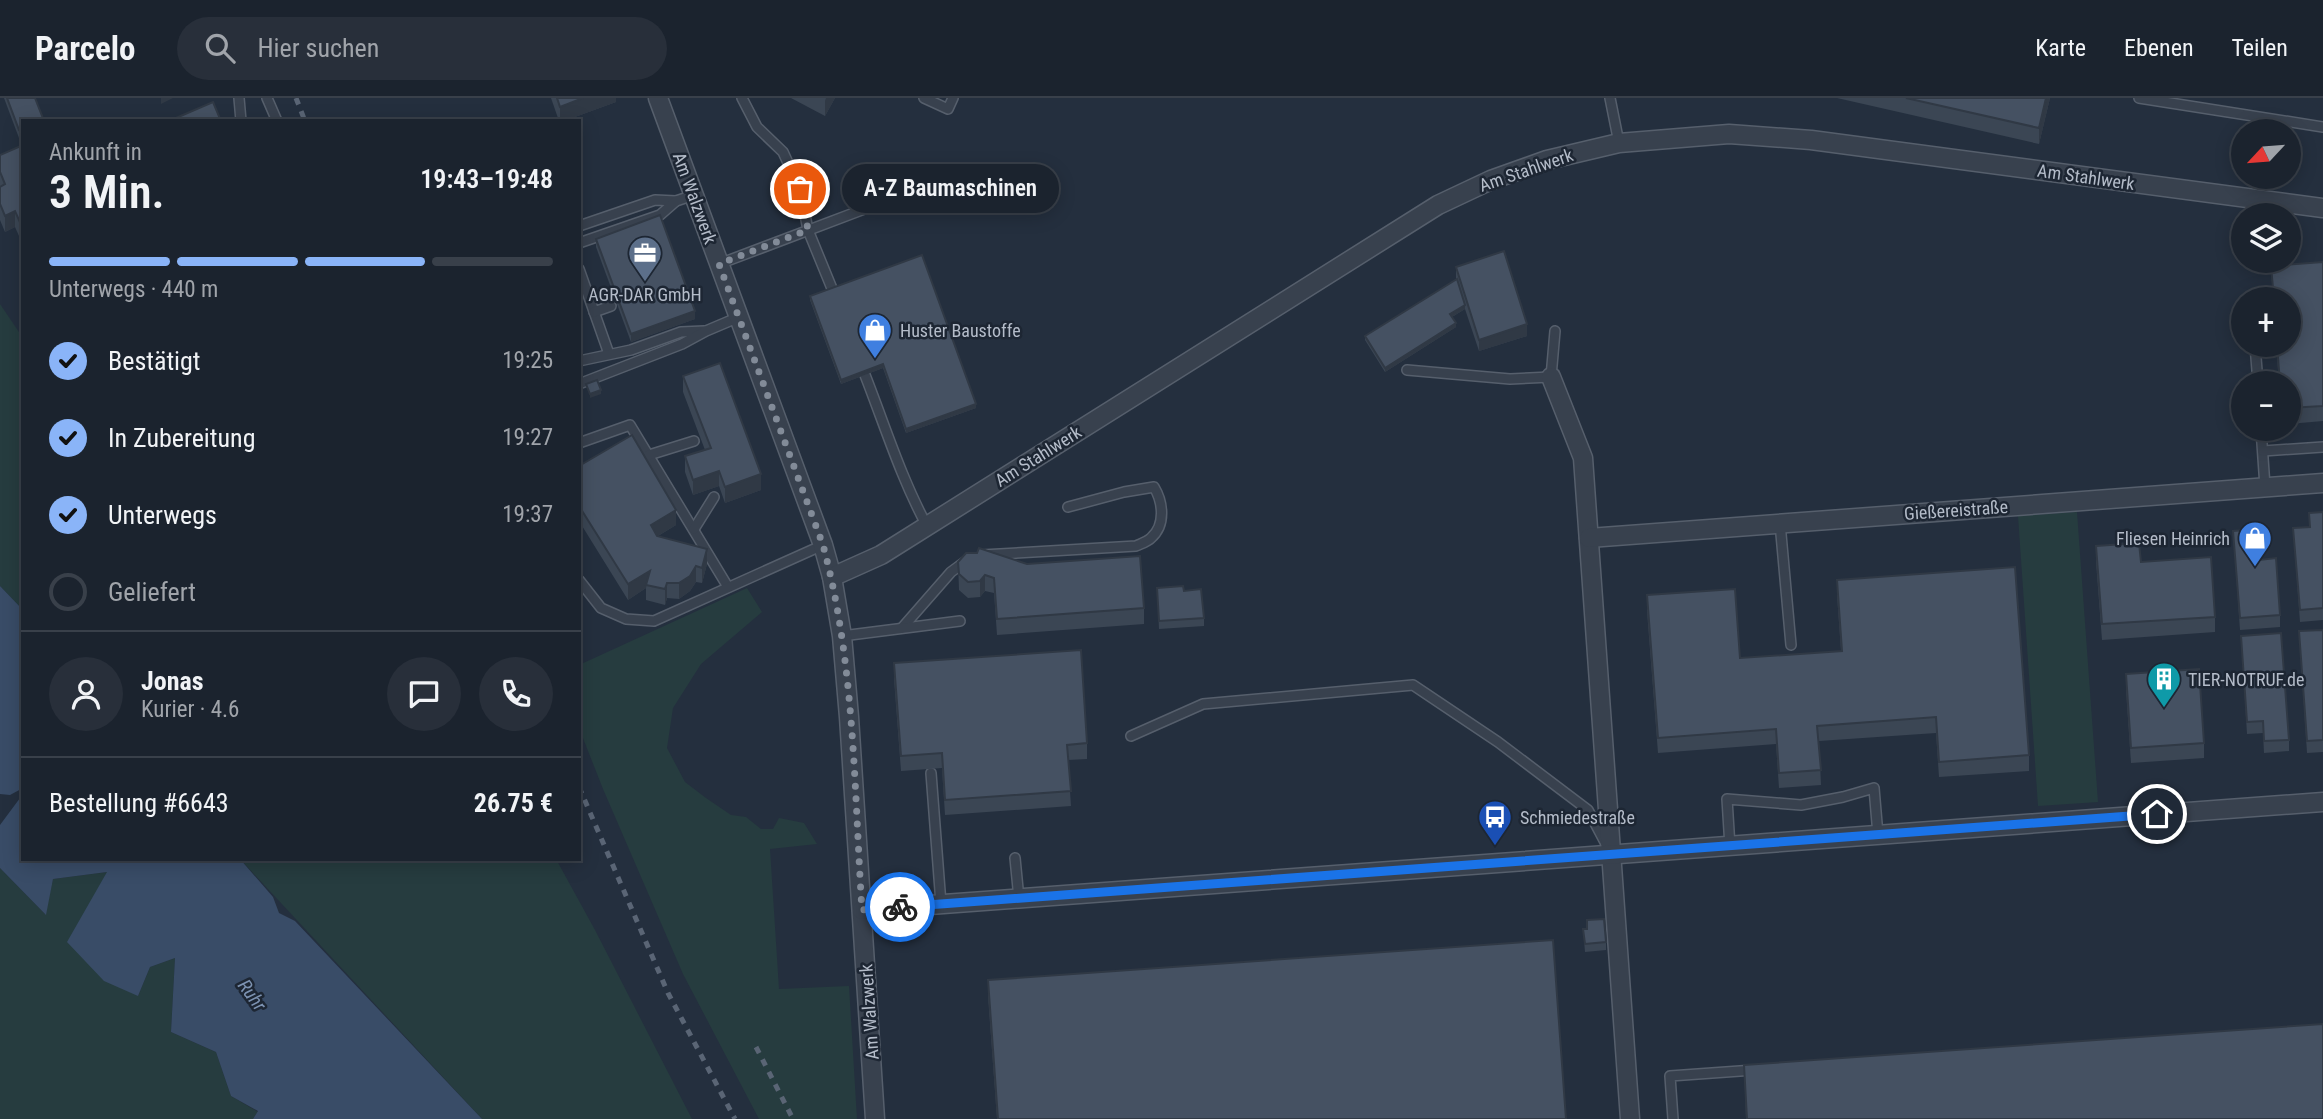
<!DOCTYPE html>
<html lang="de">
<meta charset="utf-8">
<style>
:root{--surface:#1b232e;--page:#282f3a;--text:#f1f3f6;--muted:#a0a4aa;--line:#39404a;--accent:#8ab4f8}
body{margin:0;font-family:"Roboto Condensed",sans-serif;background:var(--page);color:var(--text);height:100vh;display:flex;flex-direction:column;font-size:26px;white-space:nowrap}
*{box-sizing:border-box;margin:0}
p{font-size:23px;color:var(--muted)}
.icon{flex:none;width:38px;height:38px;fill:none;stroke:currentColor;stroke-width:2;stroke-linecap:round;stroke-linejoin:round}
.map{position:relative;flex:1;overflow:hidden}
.sheet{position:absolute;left:21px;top:21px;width:560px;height:742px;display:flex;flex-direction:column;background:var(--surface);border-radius:0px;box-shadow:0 4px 18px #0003,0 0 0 2px var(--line)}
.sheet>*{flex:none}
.needle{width:46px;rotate:244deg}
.buttons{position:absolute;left:2231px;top:21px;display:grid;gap:14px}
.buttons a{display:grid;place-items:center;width:70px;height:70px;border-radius:50%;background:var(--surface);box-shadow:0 4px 18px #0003,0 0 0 2px var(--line);font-size:35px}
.pin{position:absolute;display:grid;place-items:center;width:60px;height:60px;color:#fff;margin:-30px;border:4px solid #fff;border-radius:50%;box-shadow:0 2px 7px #0007}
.courier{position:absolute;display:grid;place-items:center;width:70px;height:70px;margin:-35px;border:5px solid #1a73e8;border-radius:50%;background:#fff;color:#222;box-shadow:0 2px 9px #0007}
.bubble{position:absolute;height:49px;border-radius:24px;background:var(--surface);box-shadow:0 4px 18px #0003,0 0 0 2px var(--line);font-size:23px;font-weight:600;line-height:49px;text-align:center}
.overview em{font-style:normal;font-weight:600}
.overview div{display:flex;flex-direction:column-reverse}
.overview{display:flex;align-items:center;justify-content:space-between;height:119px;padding:0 28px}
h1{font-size:46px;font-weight:600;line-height:52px}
.bar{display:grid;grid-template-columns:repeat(4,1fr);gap:10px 7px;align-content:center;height:84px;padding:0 28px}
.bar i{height:9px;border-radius:5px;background:var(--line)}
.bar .active{background:var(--accent)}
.bar p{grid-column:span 4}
.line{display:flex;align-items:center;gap:18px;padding:0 28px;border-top:2px solid var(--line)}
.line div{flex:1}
.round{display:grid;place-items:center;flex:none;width:74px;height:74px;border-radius:37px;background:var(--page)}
ol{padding:0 28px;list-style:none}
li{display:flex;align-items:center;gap:21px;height:77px}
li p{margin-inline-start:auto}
li .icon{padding:7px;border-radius:50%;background:var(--accent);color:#111;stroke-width:4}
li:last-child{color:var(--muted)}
li i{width:38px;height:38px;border:4px solid var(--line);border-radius:50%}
header{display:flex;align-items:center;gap:42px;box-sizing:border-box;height:98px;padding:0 35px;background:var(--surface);border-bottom:2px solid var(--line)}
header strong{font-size:33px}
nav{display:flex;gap:38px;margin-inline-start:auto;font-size:24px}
.search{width:490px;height:63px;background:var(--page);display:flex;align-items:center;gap:18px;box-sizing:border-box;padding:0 24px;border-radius:38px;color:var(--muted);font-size:26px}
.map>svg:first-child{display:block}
.green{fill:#263c3f}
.water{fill:#394c67}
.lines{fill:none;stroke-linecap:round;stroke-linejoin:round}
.lane-casing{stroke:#565f6c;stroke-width:12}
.street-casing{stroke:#565f6c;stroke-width:21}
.lane{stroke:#38414e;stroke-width:9}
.street{stroke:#38414e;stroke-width:18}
.rail{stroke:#5a6575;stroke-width:5;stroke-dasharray:7 7;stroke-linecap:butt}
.wall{fill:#3b4654}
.shaded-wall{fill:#303945}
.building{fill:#455162;stroke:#303945;stroke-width:2}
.done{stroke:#828b98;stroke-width:7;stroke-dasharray:0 12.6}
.route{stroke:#1a73e8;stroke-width:9}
.labels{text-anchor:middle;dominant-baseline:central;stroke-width:5;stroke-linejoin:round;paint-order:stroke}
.street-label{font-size:18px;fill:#b4bcc9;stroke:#1d2633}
.poi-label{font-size:18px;fill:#b4bcc9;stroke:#1d2633;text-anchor:start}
.water-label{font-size:19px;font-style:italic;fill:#7c92b1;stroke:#1d2633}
</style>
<header>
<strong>Parcelo</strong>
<div class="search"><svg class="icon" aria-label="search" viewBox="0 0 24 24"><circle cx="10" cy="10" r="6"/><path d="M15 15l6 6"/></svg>Hier suchen</div>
<nav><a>Karte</a><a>Ebenen</a><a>Teilen</a></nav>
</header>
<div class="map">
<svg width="2323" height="1021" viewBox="0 0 2323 1021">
<rect width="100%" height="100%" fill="#242f3e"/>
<g class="green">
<polygon points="0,206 23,240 23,512 0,488"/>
<polygon points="2077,414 2098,704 2038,708 2018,418"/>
<polygon points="747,490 762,514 701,566 673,610 667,650 685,684 706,700 731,717 746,719 761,731 773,731 779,720 804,725 817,746 770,751 779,891 849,888 857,1021 759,1021 683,876 603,691 579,630 579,567"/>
<polygon points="240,761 556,761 595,832 692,1021 482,1021"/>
<polygon points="0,770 45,816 53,781 107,774 138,898 150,869 175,860 171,934 216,954 231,998 258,1014 253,1021 0,1021"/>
</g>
<g class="water">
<polygon points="0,488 23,512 23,690 10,697 0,696"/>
<polygon points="23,696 23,761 240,761 273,799 279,815 295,823 482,1021 253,1021 258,1013 231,998 216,954 171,934 175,860 150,869 138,898 104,883 67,844 107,774 53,781 46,817 0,770 0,727"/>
</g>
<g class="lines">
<g class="lane-casing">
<g id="lane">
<polyline points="239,0 241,23"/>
<polyline points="267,0 277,23"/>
<polyline points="742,0 757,29 783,54 800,91 808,132 833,193"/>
<polyline points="924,0 948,11 953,0"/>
<polyline points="1610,0 1619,45"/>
<polyline points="2139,0 2323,29"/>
<polyline points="579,128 655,102 676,103"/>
<polyline points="579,145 660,117 676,103 694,97"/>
<polyline points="719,166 875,107"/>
<polyline points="579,171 609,256"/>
<polyline points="594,214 611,208"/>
<polyline points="2255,247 2258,285"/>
<polyline points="579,263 631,252 681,234 704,233"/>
<polyline points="1407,272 1510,281 1551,279 1555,233"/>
<path d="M865,277C885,328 901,380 927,428"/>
<polyline points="579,286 682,246 706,233 739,219"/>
<polyline points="2261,331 2265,389"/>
<polyline points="579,345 630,327 728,489"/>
<polyline points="2263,353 2323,349"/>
<polyline points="649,357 694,343"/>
<polyline points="1780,425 1791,547"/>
<polyline points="694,431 714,399"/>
<path d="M982,457L1136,448C1140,446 1147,444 1151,440C1166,427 1163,404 1154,389L1124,394L1068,409"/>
<polyline points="579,482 601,510 626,521 654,523 823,447"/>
<polyline points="902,530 951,474 966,463"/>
<polyline points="842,538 960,523"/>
<polyline points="1131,638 1203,606 1413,587 1498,644 1588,712 1606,746"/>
<polyline points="931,675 941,806"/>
<polyline points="1730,749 1727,701 1801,707 1843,699 1874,690 1878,737"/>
<polyline points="1015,760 1019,801"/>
<polyline points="1673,1021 1670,978 1754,972"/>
</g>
</g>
<g class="street-casing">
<g id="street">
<polyline points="658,0 823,447 832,479 842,538 849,619 875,1021"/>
<polyline points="1551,279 1583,360 1630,1021"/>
<polyline points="1589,440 2323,385"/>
<polyline points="832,479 881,457 1438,107 1491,82 1547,62 1619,45 1729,36 1811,42 2323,110"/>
<polyline points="862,812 2323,704"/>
</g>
</g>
<use href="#lane" class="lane"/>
<use href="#street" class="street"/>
<g class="rail">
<polyline points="296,0 305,23"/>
<polyline points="579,689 668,895 735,1021"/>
<polyline points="756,949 793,1021"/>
</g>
</g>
<g class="wall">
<polygon points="4,0 35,0 19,40"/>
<polygon points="551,0 616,0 616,4 564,23 559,23"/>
<polygon points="791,0 835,0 825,18"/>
<polygon points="1837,0 2050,0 2039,46"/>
<polygon points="23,47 23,147 15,129 5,134 0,122 0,57"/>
<polygon points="596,141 695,221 631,244 596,149"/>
<polygon points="2323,164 2323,323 2289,326 2289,285 2279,285 2276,247 2289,247 2289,201 2273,201 2271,168"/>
<polygon points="1456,169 1527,238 1479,253 1465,211 1452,219 1456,229 1385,274 1365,242 1365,238 1456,182"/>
<polygon points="810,198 976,310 906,335 883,270 841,286 810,202"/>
<polygon points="683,278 761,392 725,405 719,388 693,397 685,374 685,358 705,352 683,294"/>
<polygon points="579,368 676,427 658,438 707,466 702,485 696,484 690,493 679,501 667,500 665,507 646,502 646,490 628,502 579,423"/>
<polygon points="2323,414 2323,522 2300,524 2293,430 2309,429 2309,415"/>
<polygon points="2233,433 2260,462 2280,517 2280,529 2240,532"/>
<polygon points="2096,448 2141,464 2215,519 2215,534 2102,542 2096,464"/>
<polygon points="958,464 1027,466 1144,510 1144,526 997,537 994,495 985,493 980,499 968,500 959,492"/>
<polygon points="1837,482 2029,657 2029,673 1939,679 1936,635 1819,643 1821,687 1779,690 1776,646 1658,655 1647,513 1647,497 1740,560 1841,553 1837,497"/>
<polygon points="1157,490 1184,493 1204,520 1204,528 1159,531"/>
<polygon points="2323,532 2323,654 2307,655 2299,533"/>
<polygon points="2241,538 2289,642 2289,653 2264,655 2263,635 2247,636"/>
<polygon points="894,565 1087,645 1087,661 1068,662 1071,708 945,717 942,670 901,673 894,581"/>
<polygon points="2126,576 2204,645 2204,660 2131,665 2126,592"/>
<polygon points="1587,822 1606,844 1606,852 1585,854 1583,831 1587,831"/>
<polygon points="988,882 1566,1021 997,1021 988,898"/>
<polygon points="1744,967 2323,1021 1746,1021"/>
</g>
<g class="shaded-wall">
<polygon points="161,0 173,0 161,6"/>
<polygon points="583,0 616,0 616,4 564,23 560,23 560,9"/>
<polygon points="826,0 835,0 825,18 825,3"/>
<polygon points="2046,0 2050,0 2039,46 2039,30"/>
<polygon points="23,31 23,39 19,40 19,32"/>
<polygon points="15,113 15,129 5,134 5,118"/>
<polygon points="1465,207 1465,211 1450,220 1450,216"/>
<polygon points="695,213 695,221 631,244 631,236"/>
<polygon points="1456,225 1456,229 1385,274 1385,270"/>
<polygon points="1527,226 1527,238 1479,253 1479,242"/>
<polygon points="883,266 883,270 841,286 841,282"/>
<polygon points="601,292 601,296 590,300 590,296"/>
<polygon points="976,306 976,310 906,335 906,331"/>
<polygon points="719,373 719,388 693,397 693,382"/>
<polygon points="761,376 761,392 725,405 725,389"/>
<polygon points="676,412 676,427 651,442 651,427"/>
<polygon points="707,451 707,466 702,485 702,470"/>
<polygon points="696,468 696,484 690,493 679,501 679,485"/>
<polygon points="650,473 646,490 628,502 628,486"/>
<polygon points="985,477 985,493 980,499 980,483"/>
<polygon points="667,485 667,500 665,507 665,491"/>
</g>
<g class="building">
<polygon points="7,0 35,0 44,23 23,23 23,31 19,32"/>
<polygon points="557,0 583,0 560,9"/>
<polygon points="1906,0 2046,0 2039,30"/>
<polygon points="213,4 221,23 169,23"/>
<polygon points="23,47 23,131 15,113 5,118 0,106 0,89 5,86 0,74 0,57"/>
<polygon points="660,117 695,213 631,236 596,141"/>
<polygon points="1504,153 1527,226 1479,242 1456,169"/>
<polygon points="922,157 976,306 906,331 883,266 841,282 810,198"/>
<polygon points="2323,164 2323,308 2289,310 2289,285 2280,285 2277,247 2289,247 2289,201 2274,201 2271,168"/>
<polygon points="1457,181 1465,207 1450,216 1456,225 1385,270 1365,238"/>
<polygon points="720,265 761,376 725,389 719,373 693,382 685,358 711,350 683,278"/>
<polygon points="597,282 601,292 590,296 586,286"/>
<polygon points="632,337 676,412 651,427 657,438 707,451 702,470 696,468 690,478 679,485 667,485 665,491 646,487 650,473 628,486 579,408 579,368"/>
<polygon points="2323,414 2323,510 2300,512 2293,430 2310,429 2309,415"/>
<polygon points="2258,431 2260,462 2276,460 2280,517 2240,520 2233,433"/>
<polygon points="2139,445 2141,464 2211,459 2215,519 2102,526 2096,448"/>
<polygon points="979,450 1027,466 1140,458 1144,510 997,521 994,480 985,477 980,483 968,484 959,476 958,464 966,455 977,455"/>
<polygon points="2015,469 2029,657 1939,664 1936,619 1817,628 1821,672 1779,675 1776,631 1658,640 1647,497 1735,491 1740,560 1842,553 1837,482"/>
<polygon points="1183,488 1184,493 1201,491 1204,520 1159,523 1157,490"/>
<polygon points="2323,532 2323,642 2307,643 2299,533"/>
<polygon points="2281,535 2289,642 2264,643 2263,623 2247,624 2241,538"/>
<polygon points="1081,552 1087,645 1067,647 1071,693 945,702 942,655 901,658 894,565"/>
<polygon points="2199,571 2204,645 2131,650 2126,576"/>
<polygon points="1604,821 1606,844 1585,846 1583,831 1587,831 1587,822"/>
<polygon points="1553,842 1566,1021 998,1021 988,882"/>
<polygon points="2323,926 2323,1021 1747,1021 1744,967"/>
</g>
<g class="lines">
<path class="done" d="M800,91L808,132L719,166L823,447C855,565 854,691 862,812L900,809"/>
<polyline class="route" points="900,809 2157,716"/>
</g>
<defs>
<g id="office-pin" transform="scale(1.75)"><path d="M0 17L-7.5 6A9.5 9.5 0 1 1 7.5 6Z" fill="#5c6f8a" stroke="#1d2633"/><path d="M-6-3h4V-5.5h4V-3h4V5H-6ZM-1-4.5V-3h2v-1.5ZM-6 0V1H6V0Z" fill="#fff"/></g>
<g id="shop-pin" transform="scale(1.75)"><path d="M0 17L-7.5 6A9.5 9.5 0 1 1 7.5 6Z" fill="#3f7fe0" stroke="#1d2633"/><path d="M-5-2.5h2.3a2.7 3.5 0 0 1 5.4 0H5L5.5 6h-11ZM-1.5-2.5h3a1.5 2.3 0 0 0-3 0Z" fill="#fff"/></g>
<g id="building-pin" transform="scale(1.75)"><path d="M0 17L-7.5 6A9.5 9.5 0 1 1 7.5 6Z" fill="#0f9aa8" stroke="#1d2633"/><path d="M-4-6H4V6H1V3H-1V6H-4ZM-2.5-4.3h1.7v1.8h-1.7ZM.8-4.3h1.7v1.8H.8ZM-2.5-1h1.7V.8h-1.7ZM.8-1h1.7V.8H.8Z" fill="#fff"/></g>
<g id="bus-pin" transform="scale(1.75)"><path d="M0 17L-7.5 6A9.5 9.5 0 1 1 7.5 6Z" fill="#1a4fb4" stroke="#1d2633"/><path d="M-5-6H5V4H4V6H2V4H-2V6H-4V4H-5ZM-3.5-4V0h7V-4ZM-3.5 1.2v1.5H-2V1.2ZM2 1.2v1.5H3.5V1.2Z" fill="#fff"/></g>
</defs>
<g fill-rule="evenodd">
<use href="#office-pin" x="645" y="155"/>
<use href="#shop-pin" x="875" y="232"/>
<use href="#shop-pin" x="2255" y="440"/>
<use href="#building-pin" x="2164" y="581"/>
<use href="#bus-pin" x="1495" y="719"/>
</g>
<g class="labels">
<g class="street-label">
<text transform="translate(1526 72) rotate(-19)">Am Stahlwerk</text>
<text transform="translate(2086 79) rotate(8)">Am Stahlwerk</text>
<text transform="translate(695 100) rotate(70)">Am Walzwerk</text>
<text transform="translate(1038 358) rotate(-32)">Am Stahlwerk</text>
<text transform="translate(1956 412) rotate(-4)">Gießereistraße</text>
<text transform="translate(869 914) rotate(-94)">Am Walzwerk</text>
</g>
<g class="poi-label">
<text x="645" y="196" text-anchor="middle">AGR-DAR GmbH</text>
<text x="900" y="232">Huster Baustoffe</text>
<text x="2230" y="440" text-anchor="end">Fliesen Heinrich</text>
<text x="2188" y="581">TIER-NOTRUF.de</text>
<text x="1520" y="719">Schmiedestraße</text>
</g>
<g class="water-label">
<text transform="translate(252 897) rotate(54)">Ruhr</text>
</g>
</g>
</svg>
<div class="buttons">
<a><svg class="needle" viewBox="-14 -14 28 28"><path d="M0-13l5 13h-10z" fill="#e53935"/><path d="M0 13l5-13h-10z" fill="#a0a4aa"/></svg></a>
<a><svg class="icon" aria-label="layers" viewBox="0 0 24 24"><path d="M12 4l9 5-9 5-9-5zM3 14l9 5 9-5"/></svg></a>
<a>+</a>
<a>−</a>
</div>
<div class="pin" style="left:800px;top:91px;background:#ea580c"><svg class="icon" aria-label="bag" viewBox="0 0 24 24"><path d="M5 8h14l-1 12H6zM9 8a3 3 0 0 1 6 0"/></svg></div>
<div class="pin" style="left:2157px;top:716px;background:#1f2937"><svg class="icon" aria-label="home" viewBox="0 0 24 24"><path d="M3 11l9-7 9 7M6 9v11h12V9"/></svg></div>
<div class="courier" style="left:900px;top:809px"><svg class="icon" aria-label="bike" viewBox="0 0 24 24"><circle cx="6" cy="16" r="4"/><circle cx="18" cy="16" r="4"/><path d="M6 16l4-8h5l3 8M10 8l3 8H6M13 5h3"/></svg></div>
<div class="bubble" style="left:842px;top:66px;width:217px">A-Z Baumaschinen</div>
<section class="sheet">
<div class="overview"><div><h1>3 Min.</h1><p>Ankunft in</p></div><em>19:43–19:48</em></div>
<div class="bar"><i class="active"></i><i class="active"></i><i class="active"></i><i></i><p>Unterwegs · 440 m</p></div>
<ol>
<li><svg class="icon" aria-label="check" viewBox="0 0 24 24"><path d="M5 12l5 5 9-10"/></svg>Bestätigt<p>19:25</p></li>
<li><svg class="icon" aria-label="check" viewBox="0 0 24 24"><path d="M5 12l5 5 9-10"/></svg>In Zubereitung<p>19:27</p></li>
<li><svg class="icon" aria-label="check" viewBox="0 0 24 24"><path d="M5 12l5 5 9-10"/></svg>Unterwegs<p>19:37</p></li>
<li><i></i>Geliefert</li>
</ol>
<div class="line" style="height:126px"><a class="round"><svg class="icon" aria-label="person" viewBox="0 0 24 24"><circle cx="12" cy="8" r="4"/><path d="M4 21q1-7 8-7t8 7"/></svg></a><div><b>Jonas</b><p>Kurier · 4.6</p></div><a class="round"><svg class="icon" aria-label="chat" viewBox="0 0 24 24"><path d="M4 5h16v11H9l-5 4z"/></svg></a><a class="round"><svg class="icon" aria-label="phone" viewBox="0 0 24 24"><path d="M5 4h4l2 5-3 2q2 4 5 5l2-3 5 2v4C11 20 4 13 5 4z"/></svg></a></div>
<div class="line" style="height:91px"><div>Bestellung #6643</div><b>26.75 €</b></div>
</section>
</div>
